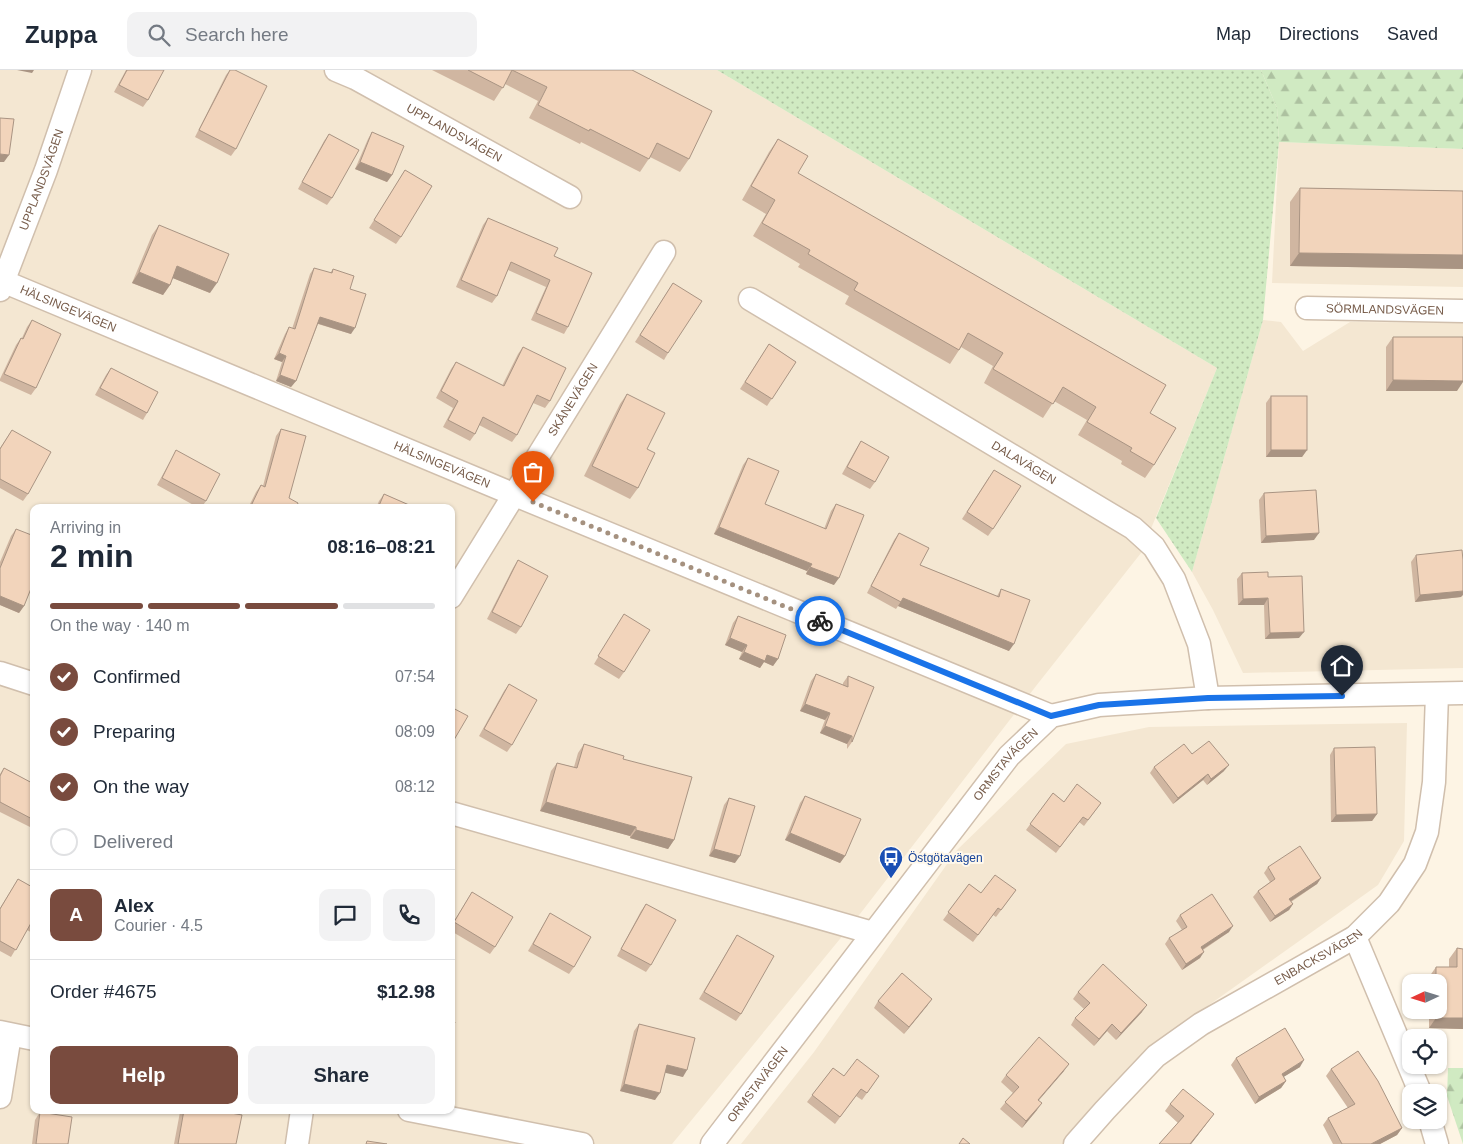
<!DOCTYPE html>
<meta charset="utf-8">
<style>
:root{--surface:#fff;--page:#f2f2f3;--text:#1f2937;--muted:#747a83;--line:#e0e1e3;--accent:#794b3e}
body{margin:0;font-family:Arial,sans-serif;background:var(--page);color:var(--text);height:100vh;display:flex;flex-direction:column;font-size:19px;white-space:nowrap}
*{box-sizing:border-box;margin:0}
p{font-size:16px;color:var(--muted)}
.icon{flex:none;width:28px;height:28px;fill:none;stroke:currentColor;stroke-width:2;stroke-linecap:round;stroke-linejoin:round}
.map{position:relative;flex:1;overflow:hidden}
.panel{position:absolute;left:30px;top:434px;width:425px;height:610px;display:flex;flex-direction:column;background:var(--surface);border-radius:10px;box-shadow:0 1px 4px #0004}
.panel>*{flex:none}
.needle{width:32px;rotate:266deg}
.fabs{position:absolute;left:1402px;top:904px;display:grid;gap:10px}
.fabs a{display:grid;place-items:center;width:45px;height:45px;border-radius:10px;background:var(--surface);box-shadow:0 1px 4px #0004;font-size:25px}
.pin{position:absolute;display:grid;place-items:center;width:42px;height:42px;color:#fff;margin:-51px -21px;border-radius:50% 50% 50% 0;rotate:-45deg;box-shadow:0 0 5px #0007}
.pin .icon{rotate:45deg}
.courier{position:absolute;display:grid;place-items:center;width:50px;height:50px;margin:-25px;border:4px solid #1a73e8;border-radius:50%;background:#fff;color:#222;box-shadow:0 1px 6px #0007}
.overview em{font-style:normal;font-weight:700}
.overview div{display:flex;flex-direction:column-reverse}
.overview{display:flex;align-items:center;justify-content:space-between;height:85px;padding:0 20px}
h1{font-size:32px;font-weight:700;line-height:38px}
.bar{display:grid;grid-template-columns:repeat(4,1fr);gap:8px 5px;align-content:center;height:60px;padding:0 20px}
.bar i{height:6px;border-radius:4px;background:var(--line)}
.bar .current{background:var(--accent)}
.bar p{grid-column:span 4}
.line{display:flex;align-items:center;gap:12px;padding:0 20px;border-top:1px solid var(--line)}
.line div{flex:1}
.round{display:grid;place-items:center;flex:none;width:52px;height:52px;border-radius:10px;background:var(--page)}
ol{padding:0 20px;list-style:none}
li{display:flex;align-items:center;gap:15px;height:55px}
li p{margin-inline-start:auto}
li .icon{padding:5px;border-radius:50%;background:var(--accent);color:#fff;stroke-width:4}
li:last-child{color:var(--muted)}
li i{width:28px;height:28px;border:2px solid var(--line);border-radius:50%}
.action{display:flex;gap:10px;margin-top:auto;padding:10px 20px}
.action a{flex:1;height:58px;border-radius:10px;background:var(--accent);color:#fff;font-size:20px;font-weight:700;line-height:58px;text-align:center}
.action a+a{background:var(--page);color:var(--text)}
header{display:flex;align-items:center;gap:30px;box-sizing:border-box;height:70px;padding:0 25px;background:var(--surface);border-bottom:1px solid var(--line)}
header strong{font-size:24px}
nav{display:flex;gap:28px;margin-inline-start:auto;font-size:18px}
.search{width:350px;height:45px;background:var(--page);display:flex;align-items:center;gap:12px;box-sizing:border-box;padding:0 18px;border-radius:10px;color:var(--muted);font-size:19px}
.map>svg:first-child{display:block}
.residential{fill:#f4e7d2;fill-rule:evenodd}
.forest{fill:url(#forest-firs)}
.park{fill:url(#park-dots)}
.lines{fill:none;stroke-linecap:round;stroke-linejoin:round}
.minor-casing{stroke:#d0bfad;stroke-width:25}
.minor{stroke:#fff;stroke-width:22}
.wall{fill:#d0b6a1}
.shaded-wall{fill:#a99483}
.building{fill:#f2d4bb;stroke:#a99483}
.done{stroke:#a5917f;stroke-width:5;stroke-dasharray:0 9}
.route{stroke:#1a73e8;stroke-width:6}
.labels{text-anchor:middle;dominant-baseline:central;stroke-width:4;stroke-linejoin:round;paint-order:stroke}
.street-label{font-size:12px;fill:#765b49;stroke:#fff8eb}
.transit-label{font-size:12px;fill:#164399;stroke:#fff8eb;text-anchor:start}
</style>
<header>
<strong>Zuppa</strong>
<div class="search"><svg class="icon" aria-label="search" viewBox="0 0 24 24"><circle cx="10" cy="10" r="6"/><path d="M15 15l6 6"/></svg>Search here</div>
<nav><a>Map</a><a>Directions</a><a>Saved</a></nav>
</header>
<div class="map">
<svg width="1463" height="1074" viewBox="0 0 1463 1074">
<defs>
<pattern id="forest-firs" width="22" height="20" patternUnits="userSpaceOnUse" patternTransform="scale(1.25)"><rect width="22" height="20" fill="#d0eac2"/><path d="M5 1l3.5 6h-7zM16 11l3.5 6h-7z" fill="#adc1a0"/></pattern>
<pattern id="park-dots" width="8" height="8" patternUnits="userSpaceOnUse" patternTransform="scale(1.25)"><rect width="8" height="8" fill="#d0eac2"/><path d="M2 2h.1M6 6h.1" fill="none" stroke="#adc1a0" stroke-width="1.8" stroke-linecap="round"/></pattern>
</defs>
<rect width="100%" height="100%" fill="#fdf4e4"/>
<g class="residential">
<path d="M0,0H717L1217,298L1141,483L1036,616L853,853L672,1074H0ZM34,438H451V1040H34Z"/>
<polygon points="1279,72 1463,79 1463,217 1272,213"/>
<polygon points="1263,250 1281,252 1303,281 1350,252 1463,253 1463,598 1243,603 1213,540 1192,502"/>
<polygon points="1407,653 1404,771 1378,815 1147,979 1063,1074 741,1074 814,982 957,780 1066,674 1149,657"/>
</g>
<g class="forest">
<polygon points="1261,0 1463,0 1463,79 1279,72 1277,38"/>
<polygon points="1448,998 1463,998 1463,1074 1447,1026"/>
</g>
<polygon class="park" points="717,0 1261,0 1277,38 1279,72 1263,250 1192,502 1156,448 1217,298"/>
<g class="lines">
<g class="minor-casing">
<g id="minor">
<path id="s1" d="M336,0L355,8L570,127"/>
<path id="s2" d="M0,210L515,425L1051,646"/>
<path id="s3" d="M0,220L46,100L80,0"/>
<path id="s4" d="M750,229L1133,458L1154,477L1174,509L1199,574L1208,628"/>
<path id="s5" d="M1307,238L1463,241"/>
<path id="s6" d="M451,527L664,182"/>
<polyline points="0,603 34,614"/>
<polyline points="451,743 873,863"/>
<polyline points="1355,867 1420,1022"/>
<polyline points="0,962 34,969"/>
<polyline points="0,1027 10,965"/>
<polyline points="409,1040 582,1074"/>
<polyline points="1430,1050 1437,1074"/>
<polyline points="297,1074 302,1040"/>
<path id="s7" d="M712,1074L1009,686L1051,646L1099,635L1208,628L1463,623"/>
<path id="s8" d="M1075,1074L1105,1040L1156,986L1201,954L1355,867L1389,833L1415,794L1427,762L1434,712L1437,624"/>
</g>
</g>
<use href="#minor" class="minor"/>
</g>
<g class="wall">
<polygon points="126,0 164,0 148,30 143,37 114,22"/>
<polygon points="230,0 236,79 231,86 195,67 226,5"/>
<polygon points="432,0 632,0 689,89 680,102 650,87 640,102 581,72 580,74 529,48 538,31 505,14 494,31"/>
<polygon points="372,62 392,105 387,112 355,99 368,69"/>
<polygon points="329,64 332,128 327,135 298,119 324,71"/>
<polygon points="778,69 798,103 1150,343 1154,395 1145,408 1121,394 1122,391 1078,365 1087,350 1054,331 1043,348 984,313 993,296 961,277 950,294 845,234 849,226 798,197 800,194 753,166 766,144 742,130 769,82"/>
<polygon points="405,100 401,167 396,174 369,158"/>
<polygon points="1300,118 1463,121 1463,199 1290,196 1290,132"/>
<polygon points="488,148 554,186 568,257 564,264 531,250 546,217 508,200 497,226 492,233 456,217 483,155"/>
<polygon points="159,155 210,223 173,208 170,215 163,225 132,213 152,165"/>
<polygon points="314,198 330,203 333,199 350,219 351,264 318,254 296,311 291,317 276,311 282,292 274,289 285,264 289,257 292,259 310,204"/>
<polygon points="673,213 668,283 664,290 635,272"/>
<polygon points="32,250 36,318 31,325 0,311 0,309 16,275 21,268 22,268 27,257"/>
<polygon points="1393,267 1457,321 1386,321 1386,277"/>
<polygon points="769,274 796,292 767,336 740,319"/>
<polygon points="523,277 550,331 545,338 533,333 517,365 512,372 479,355 475,364 470,371 443,357 453,338 436,328 451,299 456,292 502,316 518,284"/>
<polygon points="111,298 147,343 143,350 95,325 106,305"/>
<polygon points="627,324 647,379 638,418 630,429 584,406 620,334"/>
<polygon points="1271,326 1307,380 1302,387 1266,387 1266,333"/>
<polygon points="281,359 289,428 296,438 248,438 256,422 261,415 263,416 276,366"/>
<polygon points="12,360 28,424 23,431 0,418 0,378"/>
<polygon points="861,371 875,412 870,419 842,404 856,379"/>
<polygon points="176,380 206,431 201,438 199,438 157,415 172,388"/>
<polygon points="748,388 765,434 824,459 831,441 836,434 834,515 806,504 807,501 714,464 743,395"/>
<polygon points="989,407 993,459 988,466 962,449"/>
<polygon points="1264,423 1314,470 1261,473 1259,430"/>
<polygon points="384,424 416,438 376,438 379,431"/>
<polygon points="16,459 24,536 19,543 0,535 0,492 11,466"/>
<polygon points="899,463 920,495 997,526 1001,519 1009,581 898,536 896,539 867,523 894,470"/>
<polygon points="1416,485 1461,527 1415,532 1411,492"/>
<polygon points="518,490 521,557 516,564 487,549 513,498"/>
<polygon points="1242,503 1268,507 1299,568 1265,569 1264,535 1238,535 1237,509"/>
<polygon points="624,544 624,602 619,609 594,594"/>
<polygon points="738,546 778,589 773,596 764,592 760,598 739,589 742,582 725,575 733,553"/>
<polygon points="816,604 843,615 843,613 848,606 852,672 847,679 847,674 820,663 825,650 800,641 811,611"/>
<polygon points="509,614 512,675 507,682 479,666 504,621"/>
<polygon points="584,674 623,689 674,770 668,779 630,768 630,766 540,741 551,701 557,693 574,697 578,683"/>
<polygon points="1334,678 1377,744 1372,751 1331,752 1330,685"/>
<polygon points="1192,684 1224,701 1207,715 1203,710 1173,734 1150,703 1154,697"/>
<polygon points="4,698 34,714 34,759 0,742 0,704"/>
<polygon points="1053,723 1064,732 1101,733 1084,756 1079,752 1056,783 1026,760"/>
<polygon points="805,726 845,786 840,793 785,770 800,733"/>
<polygon points="729,728 735,793 709,786 724,735"/>
<polygon points="1268,797 1321,808 1317,814 1291,832 1293,834 1289,840 1270,852 1253,827 1258,821 1270,812 1264,803"/>
<polygon points="18,809 34,818 34,864 27,860 11,887 0,881 0,838"/>
<polygon points="969,814 981,823 1016,820 996,847 993,845 973,872 943,850"/>
<polygon points="472,822 495,877 490,884 451,861 451,856"/>
<polygon points="646,834 651,895 646,902 617,886 641,841"/>
<polygon points="550,843 574,897 569,904 528,881"/>
<polygon points="1180,845 1229,862 1203,880 1200,888 1182,900 1165,874 1169,868 1182,860 1176,851"/>
<polygon points="737,865 741,944 736,951 699,929"/>
<polygon points="1457,878 1463,959 1429,958 1429,940 1439,940 1439,912 1429,912 1429,907 1436,897 1449,897 1449,889"/>
<polygon points="1078,922 1142,942 1116,970 1107,961 1094,976 1071,955 1075,948 1084,939 1073,929"/>
<polygon points="932,929 904,964 874,938 878,931"/>
<polygon points="639,954 683,1007 665,1002 655,1030 620,1021 634,961"/>
<polygon points="1236,988 1300,997 1283,1007 1286,1011 1281,1018 1255,1034 1231,995"/>
<polygon points="833,998 844,1006 879,1006 862,1030 856,1026 835,1054 807,1032"/>
<polygon points="1331,999 1402,1058 1397,1065 1380,1074 1333,1074 1323,1055 1328,1048 1348,1038 1326,1006"/>
<polygon points="1064,1001 1038,1030 1037,1040 1022,1058 1000,1039 1013,1023 1001,1012 1006,1005"/>
<polygon points="1170,1034 1214,1044 1191,1074 1159,1074 1178,1053 1165,1041"/>
<polygon points="181,1040 214,1040 236,1074 174,1074 180,1042"/>
<polygon points="40,1042 68,1074 32,1074 35,1050"/>
</g>
<g class="shaded-wall">
<polygon points="17,0 34,0 32,3"/>
<polygon points="0,84 9,85 4,92 0,92"/>
<polygon points="360,92 392,105 387,112 355,99"/>
<polygon points="1299,183 1463,185 1463,199 1290,196"/>
<polygon points="177,196 217,213 210,223 170,207"/>
<polygon points="139,202 170,215 163,225 132,213"/>
<polygon points="320,247 355,258 351,264 316,253"/>
<polygon points="279,283 286,286 282,292 274,289"/>
<polygon points="280,305 296,311 291,317 276,311"/>
<polygon points="1393,310 1463,311 1463,312 1457,321 1386,321"/>
<polygon points="1271,380 1307,380 1302,387 1266,387"/>
<polygon points="719,457 812,494 807,501 714,464"/>
<polygon points="1319,463 1314,470 1261,473 1266,466"/>
<polygon points="810,497 839,508 834,515 806,504"/>
<polygon points="1463,521 1463,525 1461,527 1415,532 1420,525"/>
<polygon points="0,526 24,536 19,543 0,535"/>
<polygon points="903,528 1014,574 1009,581 898,536"/>
<polygon points="1268,528 1264,535 1238,535 1243,529"/>
<polygon points="1304,562 1299,568 1265,569 1270,563"/>
<polygon points="730,568 747,575 742,582 725,575"/>
<polygon points="744,582 767,585 778,589 773,596 764,592 760,598 739,589"/>
<polygon points="805,634 830,643 825,650 800,641"/>
<polygon points="825,656 852,666 847,674 820,663"/>
<polygon points="1229,695 1224,701 1207,715 1211,709"/>
<polygon points="1208,704 1203,710 1173,734 1178,728"/>
<polygon points="546,732 636,757 630,766 540,741"/>
<polygon points="1377,744 1372,751 1331,752 1336,745"/>
<polygon points="636,760 674,770 668,779 630,768"/>
<polygon points="790,763 845,786 840,793 785,770"/>
<polygon points="714,779 740,786 735,793 709,786"/>
<polygon points="1321,808 1317,814 1285,835 1289,829"/>
<polygon points="1293,834 1289,840 1270,852 1275,846"/>
<polygon points="1233,856 1229,862 1197,883 1201,877"/>
<polygon points="1204,882 1200,888 1182,900 1186,894"/>
<polygon points="932,929 927,936 904,964 909,957"/>
<polygon points="1147,935 1142,942 1116,970 1121,963"/>
<polygon points="1436,948 1463,948 1463,959 1429,958"/>
<polygon points="1112,954 1107,961 1094,976 1099,969"/>
<polygon points="1304,990 1300,997 1277,1011 1282,1004"/>
<polygon points="1069,994 1064,1001 1033,1037 1038,1030"/>
<polygon points="667,995 687,1000 683,1007 662,1002"/>
<polygon points="1286,1011 1281,1018 1255,1034 1259,1027"/>
<polygon points="624,1014 660,1023 655,1030 620,1021"/>
<polygon points="1042,1033 1037,1040 1022,1058 1026,1051"/>
<polygon points="1214,1044 1191,1074 1190,1074"/>
<polygon points="1402,1058 1397,1065 1380,1074 1371,1074"/>
</g>
<g class="building">
<polygon points="127,0 164,0 148,30 119,15"/>
<polygon points="230,0 235,0 267,16 236,79 199,60"/>
<polygon points="468,0 512,0 503,18"/>
<polygon points="512,0 632,0 712,41 689,89 657,73 649,89 590,59 589,61 538,35 547,17"/>
<polygon points="0,48 14,49 9,85 0,84"/>
<polygon points="372,62 404,76 392,105 360,92"/>
<polygon points="329,64 359,80 332,128 302,112"/>
<polygon points="778,69 808,86 798,103 1166,315 1150,343 1176,358 1154,395 1130,381 1132,378 1087,352 1096,337 1063,317 1053,334 993,299 1003,283 968,263 959,280 854,220 858,213 808,184 810,180 762,153 775,130 751,116"/>
<polygon points="405,100 432,116 401,167 374,150"/>
<polygon points="1300,118 1463,121 1463,185 1299,183"/>
<polygon points="488,148 558,178 554,186 592,203 568,257 536,243 550,210 511,192 497,226 461,210"/>
<polygon points="159,155 229,184 217,213 177,196 170,215 139,202"/>
<polygon points="314,198 332,203 333,199 354,206 350,219 366,224 355,258 320,247 296,311 280,305 286,286 279,283 289,257 295,259"/>
<polygon points="673,213 702,231 668,283 640,265"/>
<polygon points="32,250 61,264 36,318 4,304 21,268 23,269"/>
<polygon points="1393,267 1463,267 1463,311 1393,310"/>
<polygon points="769,274 796,292 772,329 745,312"/>
<polygon points="523,277 566,298 550,331 537,325 517,365 483,347 475,364 448,350 458,331 441,321 456,292 504,316"/>
<polygon points="111,298 158,322 147,343 100,318"/>
<polygon points="627,324 665,343 647,379 655,383 638,418 592,396"/>
<rect x="1271" y="326" width="36" height="54"/>
<polygon points="281,359 306,366 289,428 298,433 296,438 250,438 261,415 265,417"/>
<polygon points="12,360 51,382 28,424 0,409 0,379"/>
<polygon points="861,371 889,387 875,412 847,397"/>
<polygon points="176,380 220,404 206,431 162,408"/>
<polygon points="748,388 779,401 765,434 826,459 836,434 864,445 839,508 810,497 812,494 719,457"/>
<polygon points="994,400 1021,416 993,459 967,442"/>
<polygon points="1316,420 1319,463 1266,466 1264,423"/>
<polygon points="384,424 416,438 378,438"/>
<polygon points="16,459 34,466 34,511 24,536 0,526 0,498"/>
<polygon points="899,463 929,478 920,495 999,527 1001,519 1030,530 1014,574 903,528 901,532 871,516"/>
<polygon points="1462,480 1463,490 1463,521 1420,525 1416,485"/>
<polygon points="518,490 548,506 521,557 492,542"/>
<polygon points="1268,502 1268,507 1302,506 1304,562 1270,563 1268,528 1243,529 1242,503"/>
<polygon points="624,544 650,560 624,602 598,586"/>
<polygon points="738,546 786,565 778,589 767,585 765,591 744,582 747,575 730,568"/>
<polygon points="816,604 848,617 848,606 874,617 852,672 852,666 825,656 830,643 805,634"/>
<polygon points="509,614 537,630 512,675 484,659"/>
<polygon points="451,637 468,646 451,675"/>
<polygon points="1209,671 1229,695 1211,709 1208,704 1178,728 1154,697 1184,674 1192,684"/>
<polygon points="584,674 624,686 623,689 692,707 674,770 636,760 636,757 546,732 557,693 577,698"/>
<polygon points="1375,677 1377,744 1336,745 1334,678"/>
<polygon points="4,698 34,714 34,750 0,732 0,706"/>
<polygon points="1077,714 1101,733 1088,750 1083,747 1060,777 1030,754 1053,723 1064,732"/>
<polygon points="805,726 861,749 845,786 790,763"/>
<polygon points="729,728 755,736 740,786 714,779"/>
<polygon points="1300,776 1321,808 1289,829 1293,834 1275,846 1258,821 1275,809 1268,797"/>
<polygon points="995,805 1016,820 1001,840 998,838 978,865 948,842 969,814 981,823"/>
<polygon points="18,809 34,818 34,854 31,853 16,880 0,871 0,839"/>
<polygon points="472,822 513,847 495,877 454,852"/>
<polygon points="1212,824 1233,856 1201,877 1204,882 1186,894 1169,868 1187,857 1180,845"/>
<polygon points="646,834 676,850 651,895 621,879"/>
<polygon points="550,843 591,867 574,897 533,874"/>
<polygon points="737,865 774,886 741,944 704,922"/>
<polygon points="1457,878 1463,879 1463,948 1436,948 1436,940 1439,940 1439,912 1436,912 1436,897 1457,897"/>
<polygon points="1103,894 1147,935 1121,963 1112,954 1099,969 1075,948 1090,933 1078,922"/>
<polygon points="902,903 932,929 909,957 878,931"/>
<polygon points="451,951 455,952 451,964"/>
<polygon points="639,954 695,968 687,1000 667,995 660,1023 624,1014"/>
<polygon points="1285,958 1304,990 1282,1004 1286,1011 1259,1027 1236,988"/>
<polygon points="1039,967 1069,994 1038,1030 1042,1033 1026,1051 1005,1032 1019,1017 1006,1005"/>
<polygon points="1358,981 1378,1011 1402,1058 1371,1074 1342,1074 1328,1048 1355,1034 1331,999"/>
<polygon points="857,989 879,1006 867,1023 861,1019 840,1047 812,1025 833,998 844,1006"/>
<polygon points="1183,1019 1214,1044 1190,1074 1159,1074 1184,1046 1170,1034"/>
<polygon points="184,1040 214,1040 242,1045 236,1074 178,1074"/>
<polygon points="40,1042 72,1047 68,1074 36,1074"/>
<polygon points="963,1068 970,1074 959,1074"/>
<polygon points="367,1071 387,1074 366,1074"/>
</g>
<g class="lines">
<polyline class="done" points="533,432 820,551"/>
<polyline class="route" points="820,551 1051,646 1099,635 1208,628 1342,626"/>
</g>
<defs>
<g id="bus-pin" transform="scale(1.25)"><path d="M0 17L-7.5 6A9.5 9.5 0 1 1 7.5 6Z" fill="#1a4fb4" stroke="#fff8eb"/><path d="M-5-6H5V4H4V6H2V4H-2V6H-4V4H-5ZM-3.5-4V0h7V-4ZM-3.5 1.2v1.5H-2V1.2ZM2 1.2v1.5H3.5V1.2Z" fill="#fff"/></g>
</defs>
<g fill-rule="evenodd">
<use href="#bus-pin" x="891" y="788"/>
</g>
<g class="labels">
<g class="street-label">
<text stroke="none"><textPath href="#s1" startOffset="134">UPPLANDSVÄGEN</textPath></text>
<text stroke="none"><textPath href="#s3" startOffset="118">UPPLANDSVÄGEN</textPath></text>
<text stroke="none"><textPath href="#s2" startOffset="74">HÄLSINGEVÄGEN</textPath></text>
<text stroke="none"><textPath href="#s5" startOffset="78">SÖRMLANDSVÄGEN</textPath></text>
<text stroke="none"><textPath href="#s6" startOffset="232">SKÅNEVÄGEN</textPath></text>
<text stroke="none"><textPath href="#s4" startOffset="319">DALAVÄGEN</textPath></text>
<text stroke="none"><textPath href="#s2" startOffset="479">HÄLSINGEVÄGEN</textPath></text>
<text stroke="none"><textPath href="#s7" startOffset="480">ORMSTAVÄGEN</textPath></text>
<text stroke="none"><textPath href="#s8" startOffset="310">ENBACKSVÄGEN</textPath></text>
<text stroke="none"><textPath href="#s7" startOffset="75">ORMSTAVÄGEN</textPath></text>
</g>
<g class="transit-label">
<text x="908" y="788">Östgötavägen</text>
</g>
</g>
</svg>
<div class="fabs">
<a><svg class="needle" viewBox="-14 -14 28 28"><path d="M0-13l5 13h-10z" fill="#e53935"/><path d="M0 13l5-13h-10z" fill="#747a83"/></svg></a>
<a><svg class="icon" aria-label="locate" viewBox="0 0 24 24"><circle cx="12" cy="12" r="6"/><path d="M12 2v4M12 18v4M2 12h4M18 12h4"/></svg></a>
<a><svg class="icon" aria-label="layers" viewBox="0 0 24 24"><path d="M12 4l9 5-9 5-9-5zM3 14l9 5 9-5"/></svg></a>
</div>
<div class="pin" style="left:533px;top:432px;background:#ea580c"><svg class="icon" aria-label="bag" viewBox="0 0 24 24"><path d="M5 8h14l-1 12H6zM9 8a3 3 0 0 1 6 0"/></svg></div>
<div class="pin" style="left:1342px;top:626px;background:#1f2937"><svg class="icon" aria-label="home" viewBox="0 0 24 24"><path d="M3 11l9-7 9 7M6 9v11h12V9"/></svg></div>
<div class="courier" style="left:820px;top:551px"><svg class="icon" aria-label="bike" viewBox="0 0 24 24"><circle cx="6" cy="16" r="4"/><circle cx="18" cy="16" r="4"/><path d="M6 16l4-8h5l3 8M10 8l3 8H6M13 5h3"/></svg></div>
<section class="panel">
<div class="overview"><div><h1>2 min</h1><p>Arriving in</p></div><em>08:16–08:21</em></div>
<div class="bar"><i class="current"></i><i class="current"></i><i class="current"></i><i></i><p>On the way · 140 m</p></div>
<ol>
<li><svg class="icon" aria-label="check" viewBox="0 0 24 24"><path d="M5 12l5 5 9-10"/></svg>Confirmed<p>07:54</p></li>
<li><svg class="icon" aria-label="check" viewBox="0 0 24 24"><path d="M5 12l5 5 9-10"/></svg>Preparing<p>08:09</p></li>
<li><svg class="icon" aria-label="check" viewBox="0 0 24 24"><path d="M5 12l5 5 9-10"/></svg>On the way<p>08:12</p></li>
<li><i></i>Delivered</li>
</ol>
<div class="line" style="height:90px"><b class="round" style="background:var(--accent);color:#fff">A</b><div><b>Alex</b><p>Courier · 4.5</p></div><a class="round"><svg class="icon" aria-label="chat" viewBox="0 0 24 24"><path d="M4 5h16v11H9l-5 4z"/></svg></a><a class="round"><svg class="icon" aria-label="phone" viewBox="0 0 24 24"><path d="M5 4h4l2 5-3 2q2 4 5 5l2-3 5 2v4C11 20 4 13 5 4z"/></svg></a></div>
<div class="line" style="height:65px"><div>Order #4675</div><b>$12.98</b></div>
<div class="action"><a>Help</a><a>Share</a></div>
</section>
</div>
